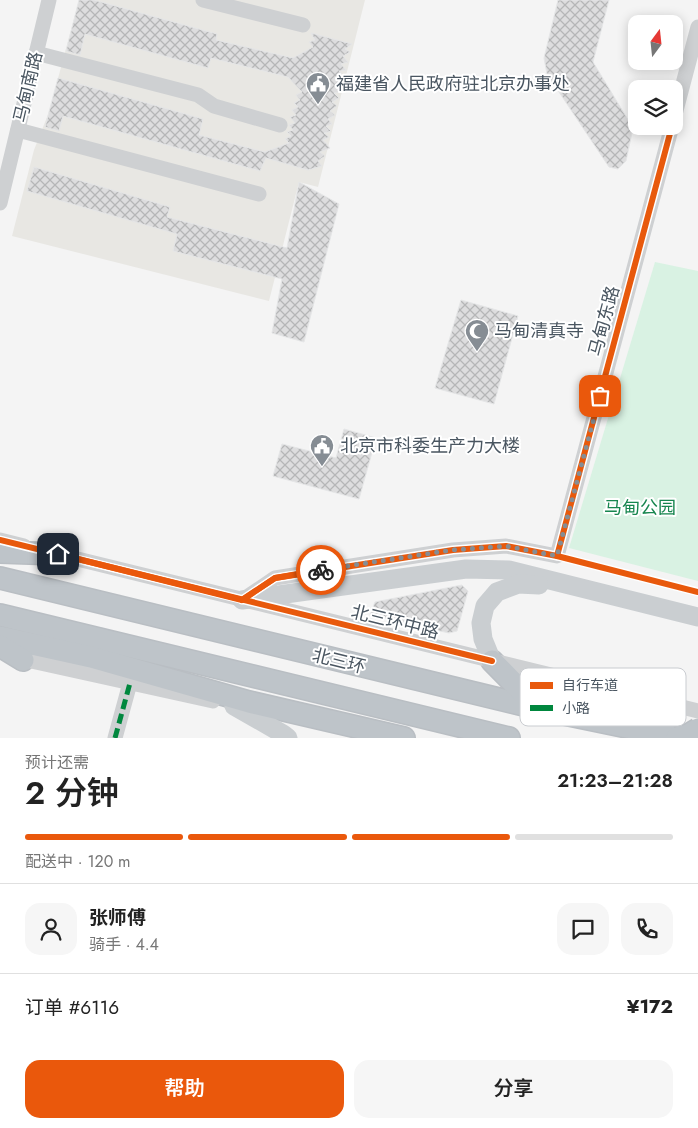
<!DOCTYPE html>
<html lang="zh">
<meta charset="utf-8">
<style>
:root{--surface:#fff;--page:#f6f6f6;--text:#222;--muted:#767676;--line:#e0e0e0;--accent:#ea580c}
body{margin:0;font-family:Jost,"Noto Sans SC",sans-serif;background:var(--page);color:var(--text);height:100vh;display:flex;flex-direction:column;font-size:19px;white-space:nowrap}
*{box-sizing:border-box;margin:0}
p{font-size:16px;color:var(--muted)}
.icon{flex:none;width:28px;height:28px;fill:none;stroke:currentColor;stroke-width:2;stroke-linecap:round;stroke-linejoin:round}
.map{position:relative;height:738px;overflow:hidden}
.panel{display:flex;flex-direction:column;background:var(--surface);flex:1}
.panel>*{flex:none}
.needle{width:32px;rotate:15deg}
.fabs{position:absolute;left:628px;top:15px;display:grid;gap:10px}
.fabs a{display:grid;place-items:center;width:55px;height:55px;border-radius:10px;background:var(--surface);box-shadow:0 2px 12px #0003;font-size:25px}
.pin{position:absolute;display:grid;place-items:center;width:42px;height:42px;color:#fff;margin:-21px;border-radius:10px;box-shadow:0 2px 8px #0006}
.courier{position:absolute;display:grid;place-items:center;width:50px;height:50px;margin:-25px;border:4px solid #ea580c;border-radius:50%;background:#fff;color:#222;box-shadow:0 1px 6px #0007}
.summary em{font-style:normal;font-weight:600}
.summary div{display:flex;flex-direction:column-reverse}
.summary{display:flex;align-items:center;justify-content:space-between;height:85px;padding:0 25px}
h1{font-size:32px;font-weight:600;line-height:38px}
.bar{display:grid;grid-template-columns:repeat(4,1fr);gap:8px 5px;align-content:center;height:60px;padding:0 25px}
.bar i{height:6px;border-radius:4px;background:var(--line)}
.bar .active{background:var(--accent)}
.bar p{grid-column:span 4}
.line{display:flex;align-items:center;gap:12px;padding:0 25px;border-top:1px solid var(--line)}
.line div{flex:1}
.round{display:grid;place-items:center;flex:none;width:52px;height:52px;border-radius:15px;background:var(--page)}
.cta{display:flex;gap:10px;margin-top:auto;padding:10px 25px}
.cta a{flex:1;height:58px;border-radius:15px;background:var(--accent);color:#fff;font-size:20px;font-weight:600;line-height:58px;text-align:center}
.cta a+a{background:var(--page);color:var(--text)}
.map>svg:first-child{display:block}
.commercial{fill:#e8e7e3}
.park{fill:#d9f2e3}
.building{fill:url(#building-cross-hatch);stroke:#e5e6e7}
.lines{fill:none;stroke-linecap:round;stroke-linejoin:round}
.highway-casing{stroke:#b9bec3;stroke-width:24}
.minor{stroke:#ced0d2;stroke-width:15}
.major{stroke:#caced1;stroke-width:19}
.highway{stroke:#bec4c9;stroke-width:21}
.highway-bridge-casing{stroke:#b9bec3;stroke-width:24;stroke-linecap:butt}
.highway-bridge{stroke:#bec4c9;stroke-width:21}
.quiet{stroke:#00873e;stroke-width:5;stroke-dasharray:10 5;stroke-linecap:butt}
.cycleway-casing{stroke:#fff;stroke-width:9}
.cycleway{stroke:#e8590c;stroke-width:6}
.done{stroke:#868d94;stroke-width:5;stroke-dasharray:0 9}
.route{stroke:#ea580c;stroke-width:6}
.labels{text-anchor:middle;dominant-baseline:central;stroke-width:4;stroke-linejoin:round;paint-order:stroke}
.poi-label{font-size:18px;fill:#4a5661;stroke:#fff;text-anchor:start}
.street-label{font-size:18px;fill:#4a5661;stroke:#fff}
.park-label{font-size:18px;fill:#17864f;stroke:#fff}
.key{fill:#fff;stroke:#c9ccd0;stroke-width:1}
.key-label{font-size:14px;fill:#4a5661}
</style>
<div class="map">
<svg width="698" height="738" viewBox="0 0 698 738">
<defs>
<pattern id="building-cross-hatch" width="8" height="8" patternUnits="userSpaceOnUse" patternTransform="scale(1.25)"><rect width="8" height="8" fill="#ddddde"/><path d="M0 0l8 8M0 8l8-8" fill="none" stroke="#b5b6b7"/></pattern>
</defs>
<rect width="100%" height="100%" fill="#f4f4f4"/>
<polygon class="commercial" points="79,0 365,0 318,187 299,182 269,301 12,236 34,150 49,112"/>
<polygon class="park" points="655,262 698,271 698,581 569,548"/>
<g class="building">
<polygon points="79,0 94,0 217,34 216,40 293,58 313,47 309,42 315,40 311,33 352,44 345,49 350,52 343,56 348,62 341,64 346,70 339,71 344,76 338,78 342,83 336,85 341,91 334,93 339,98 332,102 337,106 330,111 335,115 328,119 332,124 326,126 331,131 324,133 329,137 323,140 330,148 320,152 325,156 318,161 322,166 308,170 266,158 260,171 63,116 59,131 45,127 58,78 203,119 199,135 265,152 289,143 285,139 291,136 287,132 293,130 289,125 295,123 290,117 296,115 292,110 298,107 294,103 300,100 296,95 302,92 288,77 211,58 208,68 85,34 80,55 66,51"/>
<polygon points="558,0 609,0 593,62 633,128 626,161 618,169 609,167 547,74 544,58"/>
<polygon points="34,167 170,207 167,217 287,248 299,182 339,204 304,342 272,333 282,279 173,251 177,234 27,191"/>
<polygon points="461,300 518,316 494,404 435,388"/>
<polygon points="344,429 376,438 359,499 273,476 282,444 336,458"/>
<polygon points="462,585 468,591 457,631 449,633 370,615 375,602"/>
</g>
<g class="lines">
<g class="highway-casing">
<g id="highway">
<polyline points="0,552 58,554"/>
<polyline points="0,578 540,709 680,738"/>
<polyline points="0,615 509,738"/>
<polyline points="0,637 91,657 249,702 404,738"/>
<polyline points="0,646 23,660"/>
<polyline points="492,661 539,709"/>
</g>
</g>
<g class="minor">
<polyline points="203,0 303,25"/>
<polyline points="36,53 198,95 214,106 280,125"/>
<polyline points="674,118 698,27"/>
<polyline points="18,130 259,194"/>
<polyline points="0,203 49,0"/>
<polyline points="0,540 24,546"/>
<polyline points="49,552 698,711"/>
<polyline points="244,599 275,578 453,550 506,546 557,556 672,126"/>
<polyline points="13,657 213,701"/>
<polyline points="115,738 130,683"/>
</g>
<g class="major">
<polyline points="242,600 466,569 509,570 698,617"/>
<polyline points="492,661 483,639 481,623 485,606 497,592 518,584 539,585"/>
<polyline points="234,706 283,734 288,738"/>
</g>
<use href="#highway" class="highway"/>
<g class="highway-bridge-casing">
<polyline id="highway-bridge" points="677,738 688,735 698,729"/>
</g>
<use href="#highway-bridge" class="highway-bridge"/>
<polyline class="quiet" points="115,738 130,683"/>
<g class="cycleway-casing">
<g id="cycleway">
<polyline points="0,540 492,661"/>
<polyline points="557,556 698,592"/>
<polyline points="242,600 275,578 453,550 506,546 557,556 672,126"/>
</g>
</g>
<use href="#cycleway" class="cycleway"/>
</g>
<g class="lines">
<polyline class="done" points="321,570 452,550 506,546 557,556 600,396"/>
<polyline class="route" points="58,554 242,600 275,578 321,570"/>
</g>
<defs>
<g id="civic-pin" transform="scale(1.25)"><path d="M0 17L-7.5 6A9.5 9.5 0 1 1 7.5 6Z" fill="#868d94" stroke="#fff"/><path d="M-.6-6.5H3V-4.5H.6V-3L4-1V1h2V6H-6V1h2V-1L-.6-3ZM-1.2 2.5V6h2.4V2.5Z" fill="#fff"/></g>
<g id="mosque-pin" transform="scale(1.25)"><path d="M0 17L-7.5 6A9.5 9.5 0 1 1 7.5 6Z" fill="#868d94" stroke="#fff"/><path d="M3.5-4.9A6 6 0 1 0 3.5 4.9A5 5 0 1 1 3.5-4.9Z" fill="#fff"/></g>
</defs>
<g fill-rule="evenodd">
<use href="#civic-pin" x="318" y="84"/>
<use href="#mosque-pin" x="477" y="331"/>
<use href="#civic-pin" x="322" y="446"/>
</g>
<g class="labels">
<g class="poi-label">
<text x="336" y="84">福建省人民政府驻北京办事处</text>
<text x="494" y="331">马甸清真寺</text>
<text x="340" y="446">北京市科委生产力大楼</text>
</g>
<g class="street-label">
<text transform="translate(28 87) rotate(-77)">马甸南路</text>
<text transform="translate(604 321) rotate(-75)">马甸东路</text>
<text transform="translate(395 622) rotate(14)">北三环中路</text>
<text transform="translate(339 661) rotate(14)">北三环</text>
</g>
<g class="park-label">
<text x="640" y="508">马甸公园</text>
</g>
</g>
<rect x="520" y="668" width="166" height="58" rx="8" class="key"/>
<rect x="530" y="682" width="23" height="7" fill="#e8590c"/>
<rect x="530" y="705" width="23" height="6" fill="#00873e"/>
<g class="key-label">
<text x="562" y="690">自行车道</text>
<text x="562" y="713">小路</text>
</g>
</svg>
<div class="fabs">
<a><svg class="needle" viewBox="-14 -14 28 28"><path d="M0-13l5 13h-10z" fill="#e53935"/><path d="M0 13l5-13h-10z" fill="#767676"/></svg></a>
<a><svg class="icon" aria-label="layers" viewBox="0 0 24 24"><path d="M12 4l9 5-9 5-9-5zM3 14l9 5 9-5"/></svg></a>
</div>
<div class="pin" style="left:600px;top:396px;background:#ea580c"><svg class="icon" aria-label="bag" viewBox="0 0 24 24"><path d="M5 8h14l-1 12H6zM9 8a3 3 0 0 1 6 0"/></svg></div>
<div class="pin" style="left:58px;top:554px;background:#1f2937"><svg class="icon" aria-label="home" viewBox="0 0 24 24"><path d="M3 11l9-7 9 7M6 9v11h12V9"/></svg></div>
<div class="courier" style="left:321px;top:570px"><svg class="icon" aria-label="bike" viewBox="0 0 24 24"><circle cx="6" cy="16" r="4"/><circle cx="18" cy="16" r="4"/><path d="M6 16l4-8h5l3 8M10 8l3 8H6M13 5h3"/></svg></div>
</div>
<section class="panel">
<div class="summary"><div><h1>2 分钟</h1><p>预计还需</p></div><em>21:23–21:28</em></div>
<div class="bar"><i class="active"></i><i class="active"></i><i class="active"></i><i></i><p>配送中 · 120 m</p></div>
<div class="line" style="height:90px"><a class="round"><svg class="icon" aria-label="person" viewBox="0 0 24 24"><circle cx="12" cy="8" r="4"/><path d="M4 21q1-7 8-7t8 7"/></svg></a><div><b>张师傅</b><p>骑手 · 4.4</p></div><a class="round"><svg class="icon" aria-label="chat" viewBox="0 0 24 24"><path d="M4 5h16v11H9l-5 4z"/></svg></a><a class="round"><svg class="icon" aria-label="phone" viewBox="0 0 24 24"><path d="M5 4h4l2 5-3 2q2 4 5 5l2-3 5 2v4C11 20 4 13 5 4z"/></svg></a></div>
<div class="line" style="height:65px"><div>订单 #6116</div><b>¥172</b></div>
<div class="cta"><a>帮助</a><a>分享</a></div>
</section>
